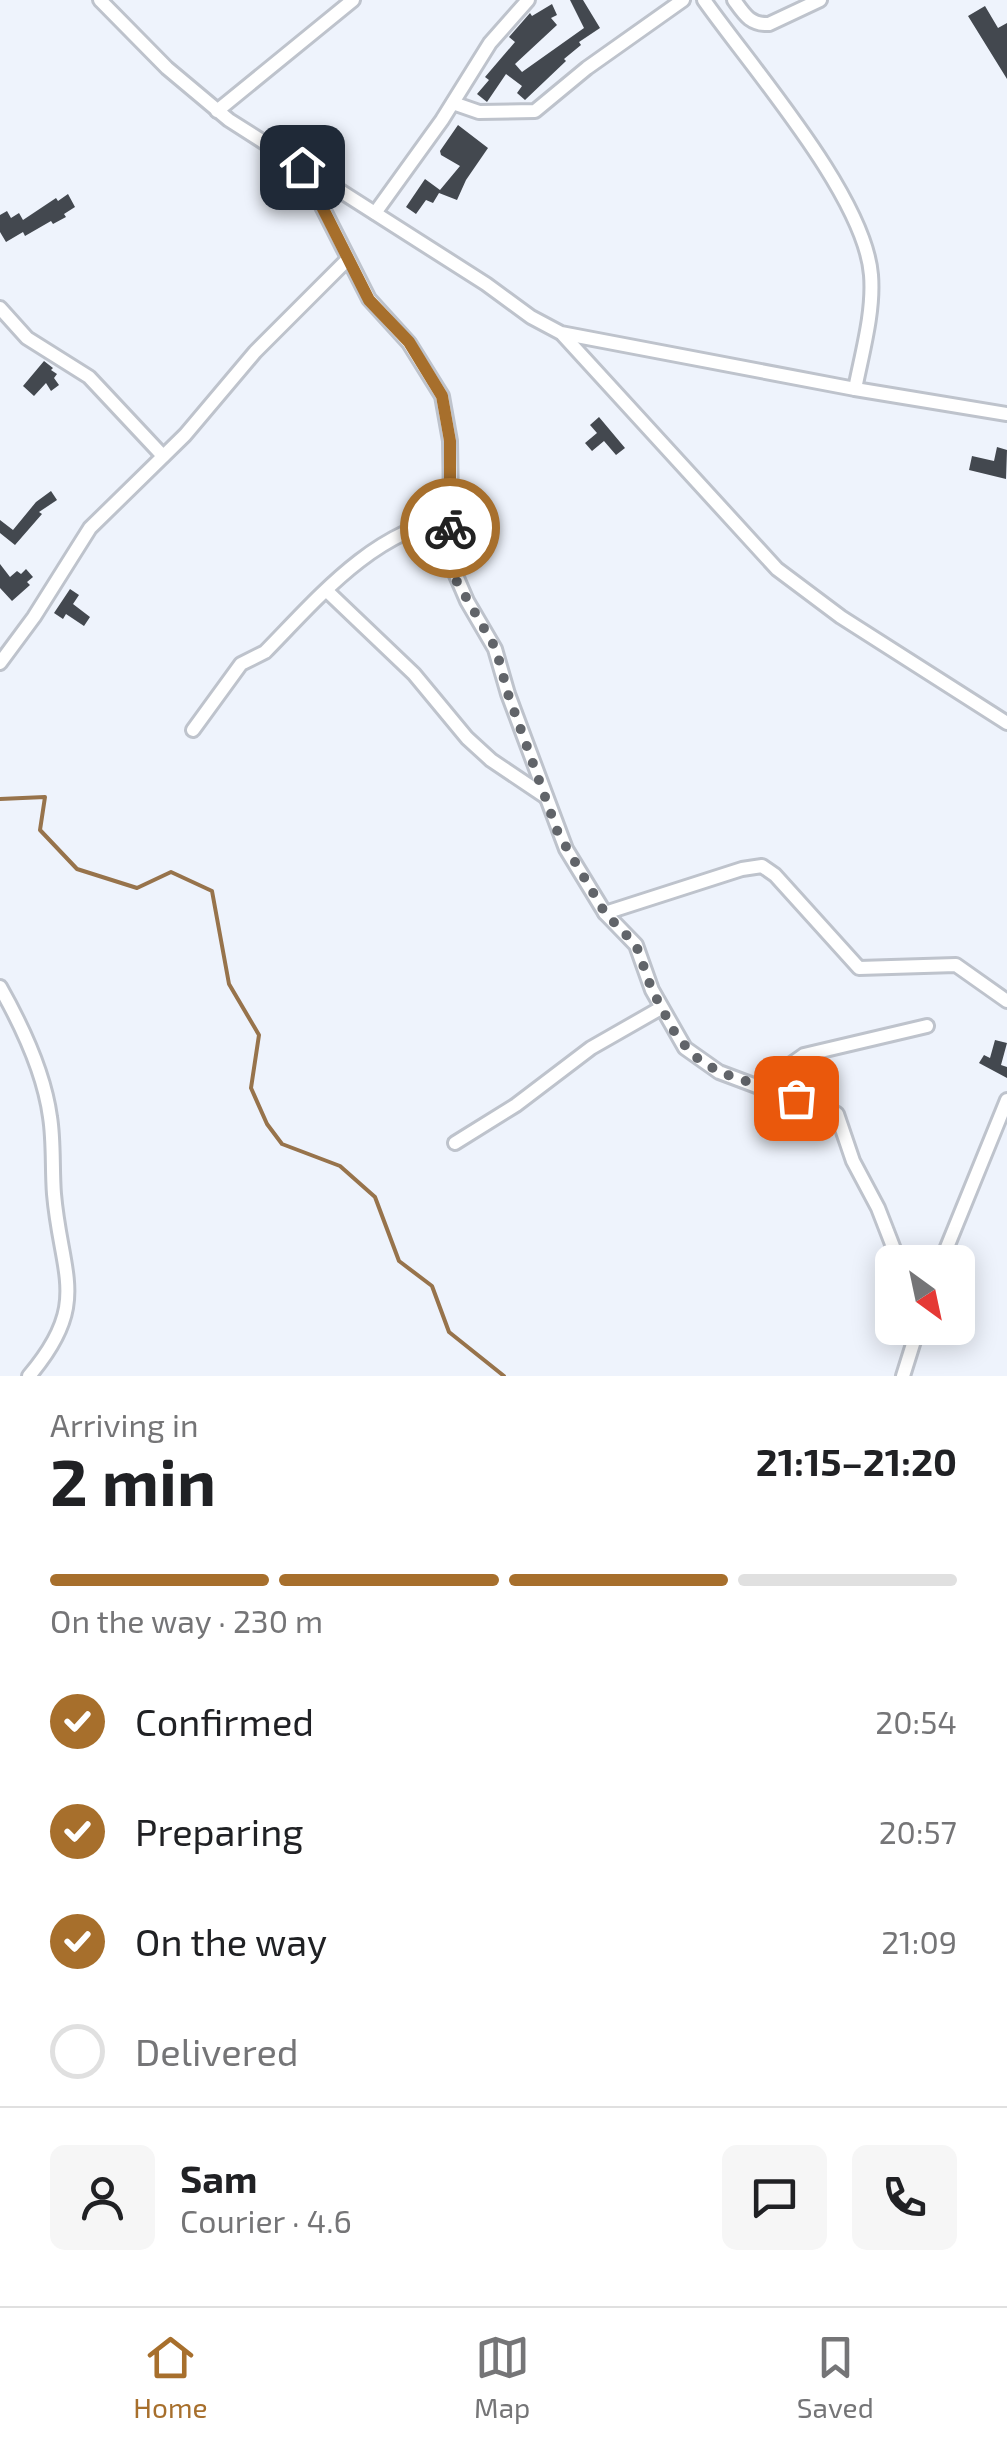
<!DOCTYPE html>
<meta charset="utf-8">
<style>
:root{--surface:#fff;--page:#f6f6f6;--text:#202124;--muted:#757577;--line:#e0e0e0;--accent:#a76f2c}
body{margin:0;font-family:"Exo 2",sans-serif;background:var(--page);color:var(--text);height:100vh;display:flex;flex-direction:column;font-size:38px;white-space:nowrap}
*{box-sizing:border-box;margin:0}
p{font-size:32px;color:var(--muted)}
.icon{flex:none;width:55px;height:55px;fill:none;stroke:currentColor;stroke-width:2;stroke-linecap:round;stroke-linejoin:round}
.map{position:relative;height:1376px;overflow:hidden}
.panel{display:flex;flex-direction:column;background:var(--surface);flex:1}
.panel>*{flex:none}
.needle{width:65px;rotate:147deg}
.controls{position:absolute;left:875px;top:1245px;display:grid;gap:20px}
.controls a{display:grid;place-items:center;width:100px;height:100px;border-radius:15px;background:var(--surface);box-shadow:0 5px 25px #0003;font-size:50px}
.pin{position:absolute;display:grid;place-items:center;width:85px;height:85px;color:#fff;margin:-42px;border-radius:20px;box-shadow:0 5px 15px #0006}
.courier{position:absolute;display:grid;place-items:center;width:100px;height:100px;margin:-50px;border:8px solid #a76f2c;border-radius:50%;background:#fff;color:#222;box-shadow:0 2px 12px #0007}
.head em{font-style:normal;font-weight:700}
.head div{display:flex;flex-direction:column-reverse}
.head{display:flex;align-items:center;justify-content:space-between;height:170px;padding:0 50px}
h1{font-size:65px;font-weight:700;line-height:75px}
.bar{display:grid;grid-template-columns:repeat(4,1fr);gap:15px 10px;align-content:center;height:120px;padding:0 50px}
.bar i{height:12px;border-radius:8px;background:var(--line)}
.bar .current{background:var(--accent)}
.bar p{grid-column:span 4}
.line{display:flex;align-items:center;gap:25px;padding:0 50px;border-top:2px solid var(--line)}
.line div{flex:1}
.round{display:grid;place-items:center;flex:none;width:105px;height:105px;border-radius:15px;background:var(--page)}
ol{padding:0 50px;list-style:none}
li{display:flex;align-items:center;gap:30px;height:110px}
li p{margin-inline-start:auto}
li .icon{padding:10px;border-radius:50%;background:var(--accent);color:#fff;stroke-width:4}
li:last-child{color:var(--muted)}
li i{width:55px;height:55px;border:5px solid var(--line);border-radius:50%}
.dock{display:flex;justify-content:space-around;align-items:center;height:140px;border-top:2px solid var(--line);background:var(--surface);font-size:28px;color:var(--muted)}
.dock a{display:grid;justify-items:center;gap:5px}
.dock .current{color:var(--accent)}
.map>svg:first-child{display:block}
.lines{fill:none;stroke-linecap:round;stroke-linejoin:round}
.stream{stroke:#97734b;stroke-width:4}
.building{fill:#43484f}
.street-casing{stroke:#bec3cc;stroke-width:18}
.street{stroke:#fff;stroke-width:12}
.done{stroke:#616469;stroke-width:10;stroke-dasharray:0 18}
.route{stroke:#a76f2c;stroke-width:12}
</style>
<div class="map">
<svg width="1007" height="1376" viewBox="0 0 1007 1376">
<rect width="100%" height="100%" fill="#eef3fc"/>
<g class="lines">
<polyline class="stream" points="0,799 45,797 40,830 77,869 137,888 171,872 212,891 229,984 259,1035 251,1088 267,1124 282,1144 340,1166 375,1197 399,1261 432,1286 449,1332 504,1376"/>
</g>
<g class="building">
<polygon points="570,0 583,0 600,28 579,42 581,45 564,59 566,61 525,100 517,93 522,86 506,74 487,102 477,94 489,80 485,77 515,42 509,37 530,13 532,16 552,4 557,15 551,18 557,25 515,64 522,72 584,28"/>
<polygon points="985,6 998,28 1007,23 1007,79 968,16"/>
<polygon points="458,125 488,148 466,180 457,200 439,193 433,203 426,200 416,214 406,207 425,179 440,190 460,166 441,155 440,151"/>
<polygon points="68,194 75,207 64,214 66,217 53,224 51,221 25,236 23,232 6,242 0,232 0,215 7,211 11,218 19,213 23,220 56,198 58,201"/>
<polygon points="44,361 53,368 51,370 57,374 54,378 59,385 51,391 46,383 34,396 23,386"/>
<polygon points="599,417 625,448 616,455 604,441 592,451 585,443 597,433 590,425"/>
<polygon points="997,447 1007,450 1006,479 969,470 972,456 994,461"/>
<polygon points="51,491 57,500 39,512 42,514 15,545 0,533 0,520 13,530 36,502"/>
<polygon points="0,564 10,577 17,571 21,574 26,569 33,577 27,582 30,585 12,601 0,588"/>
<polygon points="70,589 79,595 73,604 90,617 84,626 66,614 63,619 54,613"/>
<polygon points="995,1040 1007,1043 1001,1065 1007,1067 1007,1078 979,1063 984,1055 990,1058"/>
</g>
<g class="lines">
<g class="street-casing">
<g id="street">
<polyline points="100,0 167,68 229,120 486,284 531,317 561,333 855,389 1007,414"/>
<path d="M704,0C751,67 865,196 871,275C874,312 862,353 855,389"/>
<path d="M734,0C744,14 750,25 769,24L820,0"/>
<polyline points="453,103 479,112 535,111 587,68 683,0"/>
<polyline points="217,111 353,0"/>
<polyline points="302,167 369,299 409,343 442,396 450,441 452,566 467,601 495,649 508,694 566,849 605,913 636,945 652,990 685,1048 719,1072 759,1087 818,1103 837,1114 853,1161 878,1208 899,1262"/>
<polyline points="375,213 442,120 490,43 528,0"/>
<polyline points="0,308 27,338 89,377 163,456"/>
<polyline points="563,335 777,569 841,617 1007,723"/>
<polyline points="327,591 414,674 467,738 491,760 546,797"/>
<polyline points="0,663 34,617 90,528 185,435 255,352 347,260"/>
<path d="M193,730L241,664L265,652C318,598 372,532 450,518"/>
<polyline points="605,913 742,869 762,866 775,875 859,968 956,965 1007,1001"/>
<path d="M0,987C22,1026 44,1072 50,1117C54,1142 52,1169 54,1194C61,1276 91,1303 29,1376"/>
<polyline points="759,1087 804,1055 927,1026"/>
<polyline points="455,1143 516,1105 591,1048 661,1008"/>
<polyline points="941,1262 1007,1100"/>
<polyline points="903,1376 918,1328"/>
</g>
</g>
<use href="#street" class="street"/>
</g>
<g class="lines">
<polyline class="done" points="450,528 456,580 496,649 508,694 558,833 605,913 636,945 652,990 676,1035 694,1056 719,1072 796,1098"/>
<polyline class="route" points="302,167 369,300 409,342 442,396 450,441 450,528"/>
</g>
</svg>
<div class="controls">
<a><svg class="needle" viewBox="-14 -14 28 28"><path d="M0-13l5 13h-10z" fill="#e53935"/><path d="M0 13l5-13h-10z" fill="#757577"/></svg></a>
</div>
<div class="pin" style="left:796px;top:1098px;background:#ea580c"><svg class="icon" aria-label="bag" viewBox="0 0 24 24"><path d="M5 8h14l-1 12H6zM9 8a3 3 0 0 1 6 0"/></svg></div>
<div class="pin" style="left:302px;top:167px;background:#1f2937"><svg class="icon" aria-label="home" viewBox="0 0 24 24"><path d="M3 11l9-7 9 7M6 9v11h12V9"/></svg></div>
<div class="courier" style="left:450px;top:528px"><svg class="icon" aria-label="bike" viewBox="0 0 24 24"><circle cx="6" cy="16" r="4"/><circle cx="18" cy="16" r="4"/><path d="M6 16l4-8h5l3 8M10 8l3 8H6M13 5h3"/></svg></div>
</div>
<section class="panel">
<div class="head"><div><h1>2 min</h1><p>Arriving in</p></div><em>21:15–21:20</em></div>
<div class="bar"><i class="current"></i><i class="current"></i><i class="current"></i><i></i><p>On the way · 230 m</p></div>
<ol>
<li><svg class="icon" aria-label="check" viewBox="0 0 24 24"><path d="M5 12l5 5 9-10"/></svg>Confirmed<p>20:54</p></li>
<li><svg class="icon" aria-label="check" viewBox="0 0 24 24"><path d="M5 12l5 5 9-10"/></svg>Preparing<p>20:57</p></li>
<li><svg class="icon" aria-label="check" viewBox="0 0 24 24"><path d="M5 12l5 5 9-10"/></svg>On the way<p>21:09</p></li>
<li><i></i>Delivered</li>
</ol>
<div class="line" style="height:180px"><a class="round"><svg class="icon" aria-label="person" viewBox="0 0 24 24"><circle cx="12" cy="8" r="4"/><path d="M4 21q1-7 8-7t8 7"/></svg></a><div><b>Sam</b><p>Courier · 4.6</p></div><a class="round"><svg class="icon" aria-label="chat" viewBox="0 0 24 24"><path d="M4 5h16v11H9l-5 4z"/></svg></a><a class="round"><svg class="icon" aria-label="phone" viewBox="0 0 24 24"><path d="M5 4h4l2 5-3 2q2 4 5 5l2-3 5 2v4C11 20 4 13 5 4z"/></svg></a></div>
</section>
<nav class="dock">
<a class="current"><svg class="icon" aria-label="home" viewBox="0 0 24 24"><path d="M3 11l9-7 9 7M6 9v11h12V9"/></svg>Home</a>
<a><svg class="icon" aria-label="map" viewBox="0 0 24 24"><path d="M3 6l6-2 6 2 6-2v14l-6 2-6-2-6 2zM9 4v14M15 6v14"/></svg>Map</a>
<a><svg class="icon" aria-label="saved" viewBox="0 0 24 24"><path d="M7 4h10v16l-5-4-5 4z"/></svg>Saved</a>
</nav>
